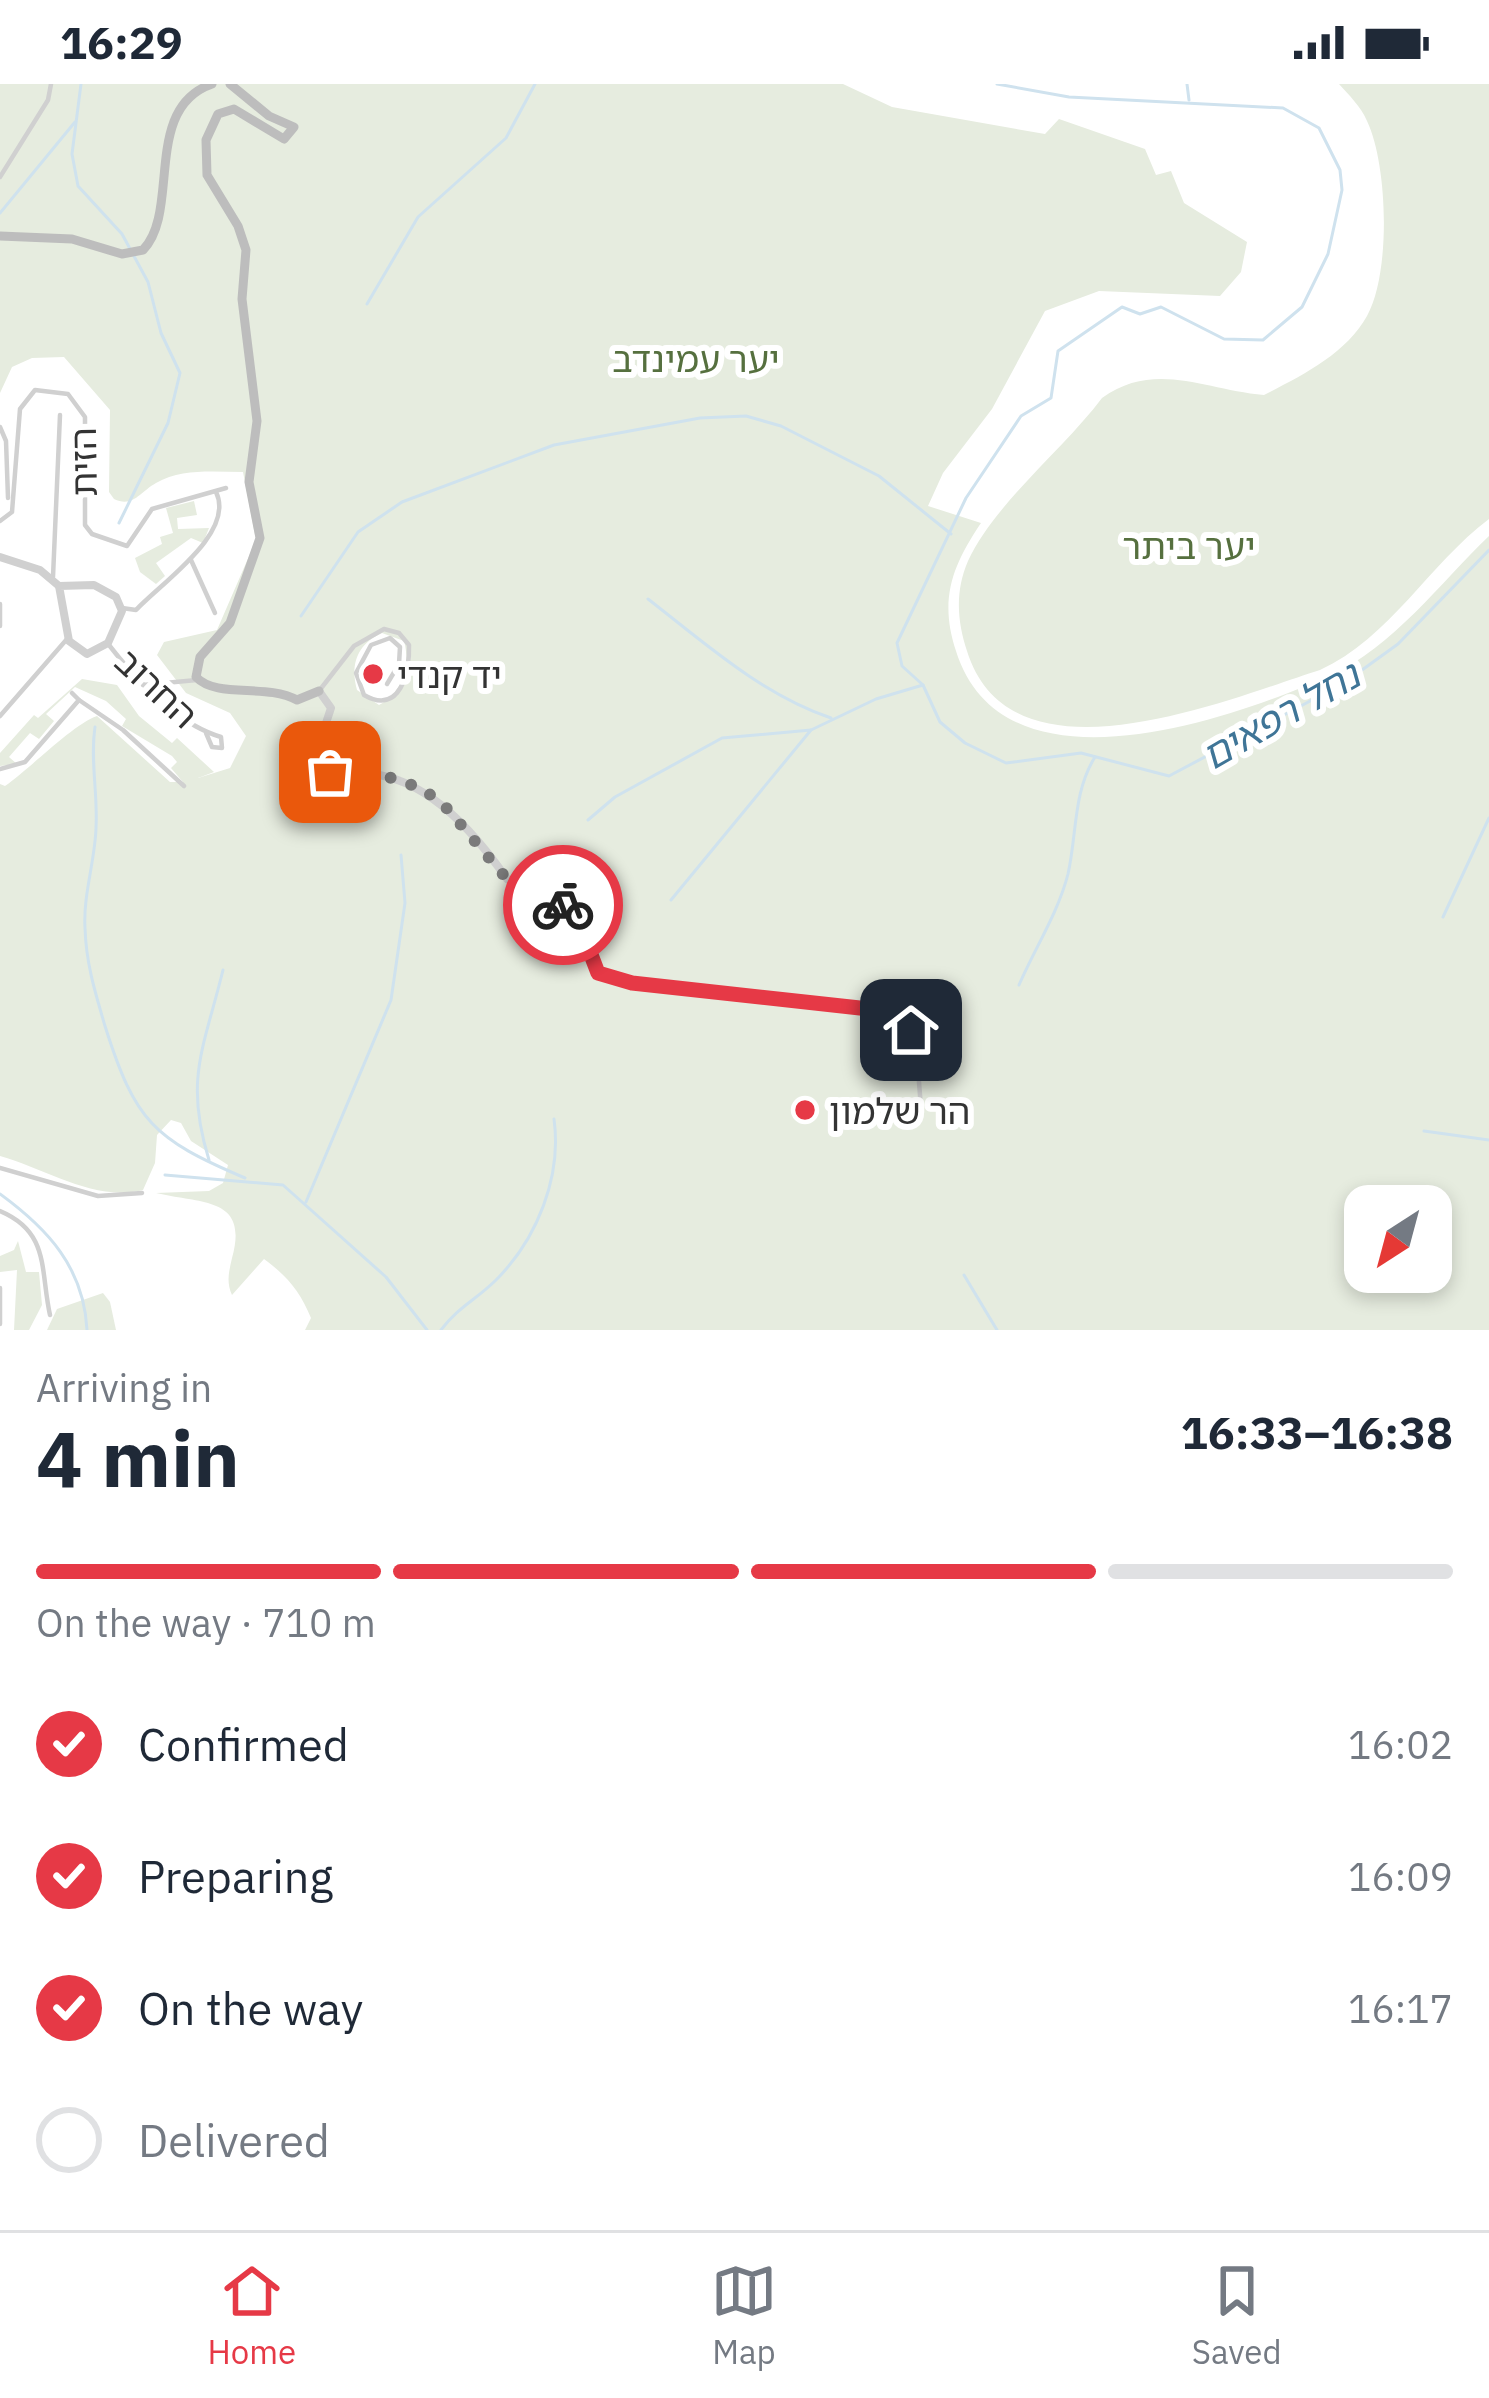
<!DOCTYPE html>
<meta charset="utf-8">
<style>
:root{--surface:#fff;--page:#f6f6f7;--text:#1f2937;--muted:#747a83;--line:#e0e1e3;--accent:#e63946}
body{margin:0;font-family:"IBM Plex Sans","Noto Sans Hebrew",sans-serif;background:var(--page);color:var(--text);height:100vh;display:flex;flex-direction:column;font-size:45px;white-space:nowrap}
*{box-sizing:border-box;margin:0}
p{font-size:39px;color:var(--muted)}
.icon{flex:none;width:66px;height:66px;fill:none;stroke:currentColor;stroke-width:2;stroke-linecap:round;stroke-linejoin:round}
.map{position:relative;height:1246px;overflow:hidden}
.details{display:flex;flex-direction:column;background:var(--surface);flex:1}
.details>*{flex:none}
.needle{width:78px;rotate:216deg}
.buttons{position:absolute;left:1344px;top:1101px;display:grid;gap:24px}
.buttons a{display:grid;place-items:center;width:108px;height:108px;border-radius:24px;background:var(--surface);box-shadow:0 6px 18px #0003;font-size:60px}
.pin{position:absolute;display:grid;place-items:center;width:102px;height:102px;color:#fff;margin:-51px;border-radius:24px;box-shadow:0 6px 18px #0006}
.courier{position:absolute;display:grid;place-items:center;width:120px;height:120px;margin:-60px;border:9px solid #e63946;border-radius:50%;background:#fff;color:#222;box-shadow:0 3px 15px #0007}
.overview em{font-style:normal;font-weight:700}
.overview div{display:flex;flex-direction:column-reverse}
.overview{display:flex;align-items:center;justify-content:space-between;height:204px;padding:0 36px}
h1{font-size:78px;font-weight:700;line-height:90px}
.bar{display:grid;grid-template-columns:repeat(4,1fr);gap:18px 12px;align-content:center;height:144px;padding:0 36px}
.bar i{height:15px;border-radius:9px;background:var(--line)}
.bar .selected{background:var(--accent)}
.bar p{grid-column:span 4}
ol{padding:0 36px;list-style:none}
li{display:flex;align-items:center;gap:36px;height:132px}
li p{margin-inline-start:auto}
li .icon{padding:12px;border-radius:50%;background:var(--accent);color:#fff;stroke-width:4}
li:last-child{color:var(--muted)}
li i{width:66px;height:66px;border:6px solid var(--line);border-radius:50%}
.status{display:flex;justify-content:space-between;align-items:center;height:84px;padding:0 60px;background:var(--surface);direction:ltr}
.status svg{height:33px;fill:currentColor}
.menu{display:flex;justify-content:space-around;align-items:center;height:168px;border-top:3px solid var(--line);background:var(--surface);font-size:33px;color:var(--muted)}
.menu a{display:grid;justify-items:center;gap:6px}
.menu .selected{color:var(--accent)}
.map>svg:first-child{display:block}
.green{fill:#e6ecdf;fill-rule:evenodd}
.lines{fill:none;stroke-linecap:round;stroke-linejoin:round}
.stream{stroke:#cfe2ee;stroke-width:3}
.minor{stroke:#d0d0d0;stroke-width:4.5}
.tertiary{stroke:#d0d0d0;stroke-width:8}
.secondary{stroke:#bdbdbd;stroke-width:9}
.done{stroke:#7a7a7a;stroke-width:12;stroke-dasharray:0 21.6}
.route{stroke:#e63946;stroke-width:15}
.poi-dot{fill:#e63946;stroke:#fff;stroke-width:4.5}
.labels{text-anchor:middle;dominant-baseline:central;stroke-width:12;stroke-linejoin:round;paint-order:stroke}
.park-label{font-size:36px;fill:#56703f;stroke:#fff}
.street-label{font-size:36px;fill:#333;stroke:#fff}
.poi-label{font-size:36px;fill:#333;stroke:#fff;text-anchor:start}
.water-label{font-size:39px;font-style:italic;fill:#3f7597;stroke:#fff}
</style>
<div class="status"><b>16:29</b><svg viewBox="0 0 49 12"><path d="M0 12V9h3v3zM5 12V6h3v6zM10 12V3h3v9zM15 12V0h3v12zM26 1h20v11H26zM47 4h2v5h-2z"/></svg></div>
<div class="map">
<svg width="1489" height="1246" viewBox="0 0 1489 1246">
<rect width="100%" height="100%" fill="#fff"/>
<g class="green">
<path d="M0,0H843L892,23L1045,50L1059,35L1145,65L1156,91L1171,87L1184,119L1247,158L1241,188L1220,212L1099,207L1045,227L992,325L943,389L928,422L981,439C952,482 939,516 956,567C1003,717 1233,635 1331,591C1392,564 1441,498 1489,452V1246H305L311,1234C300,1207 287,1192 264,1175L232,1211C226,1198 229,1187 232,1174C249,1113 203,1120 156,1109L209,1107L223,1099L228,1081L191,1057L181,1039L171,1036L157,1051L155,1079L143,1106C94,1118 47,1085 0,1072V700L5,702C31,684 72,641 97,632L170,698H183L171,684L177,678L172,672L122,642L126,635L106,617L75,603L46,630L54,637L39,655L30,649L9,673L17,680L0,682V669L34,631L38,634L82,595L117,601L139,632L172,659L177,654L214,688L198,694L230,684L246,652L230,629L186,609L157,571L164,558L217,546L256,456L243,388C214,388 182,384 156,399C140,408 133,424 114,415L109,408L110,326L64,273L32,274L12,283L0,309ZM382,549L404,557C411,581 402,610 379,621L357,606C350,581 357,560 382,549ZM1365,1122H1431V1188H1365Z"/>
<path d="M1339,0H1489V435C1429,480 1390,554 1320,586C1228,615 1011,708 967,567C957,537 955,507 968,477C995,419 1063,366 1102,314C1155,276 1205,306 1264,311C1301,292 1346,270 1367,232C1391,189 1388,81 1367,37C1361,23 1349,11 1339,0Z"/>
<polygon points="194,417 197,431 177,434 178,445 209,444 203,459 191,454 156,479 165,492 156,500 140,488 135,474 162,460 160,453 173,449 166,424"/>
<polygon points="18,1157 26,1188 39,1188 42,1221 29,1246 14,1246 17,1186 0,1188 0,1172 14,1166"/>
<polygon points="103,1209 110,1218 116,1246 47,1246 57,1225"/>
</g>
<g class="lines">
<g class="stream">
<polyline points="81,0 72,70 78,102 122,150 148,198 161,249 180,289 168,339 119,439"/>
<polyline points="997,0 1069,13 1283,24 1319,44 1340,86 1342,106 1328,170 1302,223 1263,256 1224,255 1161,223 1140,230 1122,223 1058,267 1051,314 1021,332 966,414 897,559 902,582 923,601 940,638 965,659 1006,679 1081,669 1169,692 1344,599 1398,560 1489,466"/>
<polyline points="1187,0 1189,16"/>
<polyline points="0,129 75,38"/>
<polyline points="367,220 418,133 506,54 535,0"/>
<path d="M648,515C706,560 761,610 831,634"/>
<polyline points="301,532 358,448 402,418 554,361 700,334 746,332 781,342 879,392 951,450"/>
<path d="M95,643C90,676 98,710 96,744C95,777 83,811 85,844C86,879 95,908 105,942C135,1037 153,1055 245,1094"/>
<polyline points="588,736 615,713 722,654 811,646 876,615 923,601"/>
<polyline points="671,816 811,646"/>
<polyline points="1443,833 1489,734"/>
<path d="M1019,901C1035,864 1058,829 1068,790C1077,750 1073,708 1095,673"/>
<polyline points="1424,1047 1489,1056"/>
<path d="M209,1076C184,995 204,964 223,886"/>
<polyline points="165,1091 283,1101 386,1193 427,1246"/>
<path d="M0,1110C48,1145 84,1184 87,1246"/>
<polyline points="306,1118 391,916 405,819 401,771"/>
<polyline points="964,1191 997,1246"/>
<path d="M441,1246C457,1224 477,1215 496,1196C537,1155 562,1093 554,1035"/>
</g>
<g class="minor">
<polyline points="0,93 48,16 51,0"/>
<polyline points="0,343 6,357 8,414"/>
<polyline points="0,437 12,428 20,325 35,306 68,310 85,333 85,441 92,450 127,462 152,425 226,404"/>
<polyline points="191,476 215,529"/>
<polyline points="53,493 60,331"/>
<polyline points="0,520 0,542"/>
<path d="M122,524L136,526C161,499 236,449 216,408"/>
<path d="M109,561C137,597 177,640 221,653L222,664L212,663L206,649"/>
<polyline points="143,601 197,596"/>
<path d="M319,607L354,562L384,545L399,549L409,561C410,588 400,632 364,611L356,589L371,561L390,554L400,563L399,580L387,600"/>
<polyline points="79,616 123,646 184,702"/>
<polyline points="0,632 67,555"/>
<polyline points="0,685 25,678 79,616 72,609"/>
<polyline points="509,797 546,805 567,825 598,889 632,899 869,925 923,951"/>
<polyline points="902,944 917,972 921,1024"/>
<polyline points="0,1084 98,1112 142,1109"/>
<path d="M0,1127C50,1148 40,1186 50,1231"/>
<polyline points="0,1204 0,1240"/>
</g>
<g class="tertiary">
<polyline points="0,473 40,486 59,502"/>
<polygon points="94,501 116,513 122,527 108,559 87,570 69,557 59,502"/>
<path d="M319,607L331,624L318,663L350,656L363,662L331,683L332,693C407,673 466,736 507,795"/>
</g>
<g class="secondary">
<path d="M230,0L269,32L294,43L284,55L234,25L218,30L206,56L207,91L238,142L246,166L242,215L257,337L249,398L260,454L230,539L200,573L196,593C217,615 266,599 297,616L319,607"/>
<path d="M0,152L72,155L122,170L143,166C181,127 142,24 212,0"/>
</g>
</g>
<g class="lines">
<polyline class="done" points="330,688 337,693 365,685 421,704 444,721 507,795 547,805 563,821"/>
<polyline class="route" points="563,821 580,842 598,889 632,899 869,925 911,946"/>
</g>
<g class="poi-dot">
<circle cx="373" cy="590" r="12"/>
<circle cx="805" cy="1026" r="12"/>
</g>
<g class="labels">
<g class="park-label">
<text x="696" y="274">יער עמינדב</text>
<text x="1189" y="461">יער ביתר</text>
</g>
<g class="street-label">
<text transform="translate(83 378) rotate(-91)">הזית</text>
<text transform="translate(157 604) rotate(43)">החרוב</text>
</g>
<g class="poi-label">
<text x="397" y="590">יד קנדי</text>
<text x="829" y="1026">הר שלמון</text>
</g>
<g class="water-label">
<text transform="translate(1280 631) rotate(-30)">נחל רפאים</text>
</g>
</g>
</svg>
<div class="buttons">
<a><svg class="needle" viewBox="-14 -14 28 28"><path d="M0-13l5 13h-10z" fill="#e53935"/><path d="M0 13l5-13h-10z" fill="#747a83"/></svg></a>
</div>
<div class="pin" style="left:330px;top:688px;background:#ea580c"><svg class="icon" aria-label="bag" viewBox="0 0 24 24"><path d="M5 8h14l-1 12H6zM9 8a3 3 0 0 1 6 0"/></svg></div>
<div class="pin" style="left:911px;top:946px;background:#1f2937"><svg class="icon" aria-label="home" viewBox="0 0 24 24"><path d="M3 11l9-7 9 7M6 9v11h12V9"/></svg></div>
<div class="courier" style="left:563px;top:821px"><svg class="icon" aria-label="bike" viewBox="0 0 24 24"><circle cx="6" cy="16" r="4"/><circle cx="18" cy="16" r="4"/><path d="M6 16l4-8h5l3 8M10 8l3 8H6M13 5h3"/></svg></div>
</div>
<section class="details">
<div class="overview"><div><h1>4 min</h1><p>Arriving in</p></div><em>16:33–16:38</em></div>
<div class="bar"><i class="selected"></i><i class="selected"></i><i class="selected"></i><i></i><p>On the way · 710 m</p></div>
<ol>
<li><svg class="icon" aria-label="check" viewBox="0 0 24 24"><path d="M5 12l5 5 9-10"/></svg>Confirmed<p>16:02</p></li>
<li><svg class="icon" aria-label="check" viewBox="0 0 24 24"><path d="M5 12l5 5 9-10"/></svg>Preparing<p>16:09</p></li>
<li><svg class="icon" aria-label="check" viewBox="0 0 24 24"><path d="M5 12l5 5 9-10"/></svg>On the way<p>16:17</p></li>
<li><i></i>Delivered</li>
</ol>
</section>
<nav class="menu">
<a class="selected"><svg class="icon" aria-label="home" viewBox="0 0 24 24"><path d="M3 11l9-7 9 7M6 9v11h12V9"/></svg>Home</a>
<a><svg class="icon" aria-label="map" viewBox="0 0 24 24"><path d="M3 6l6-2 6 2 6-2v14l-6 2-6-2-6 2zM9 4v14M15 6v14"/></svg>Map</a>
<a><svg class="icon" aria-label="saved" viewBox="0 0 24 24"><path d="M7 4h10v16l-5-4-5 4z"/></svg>Saved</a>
</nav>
